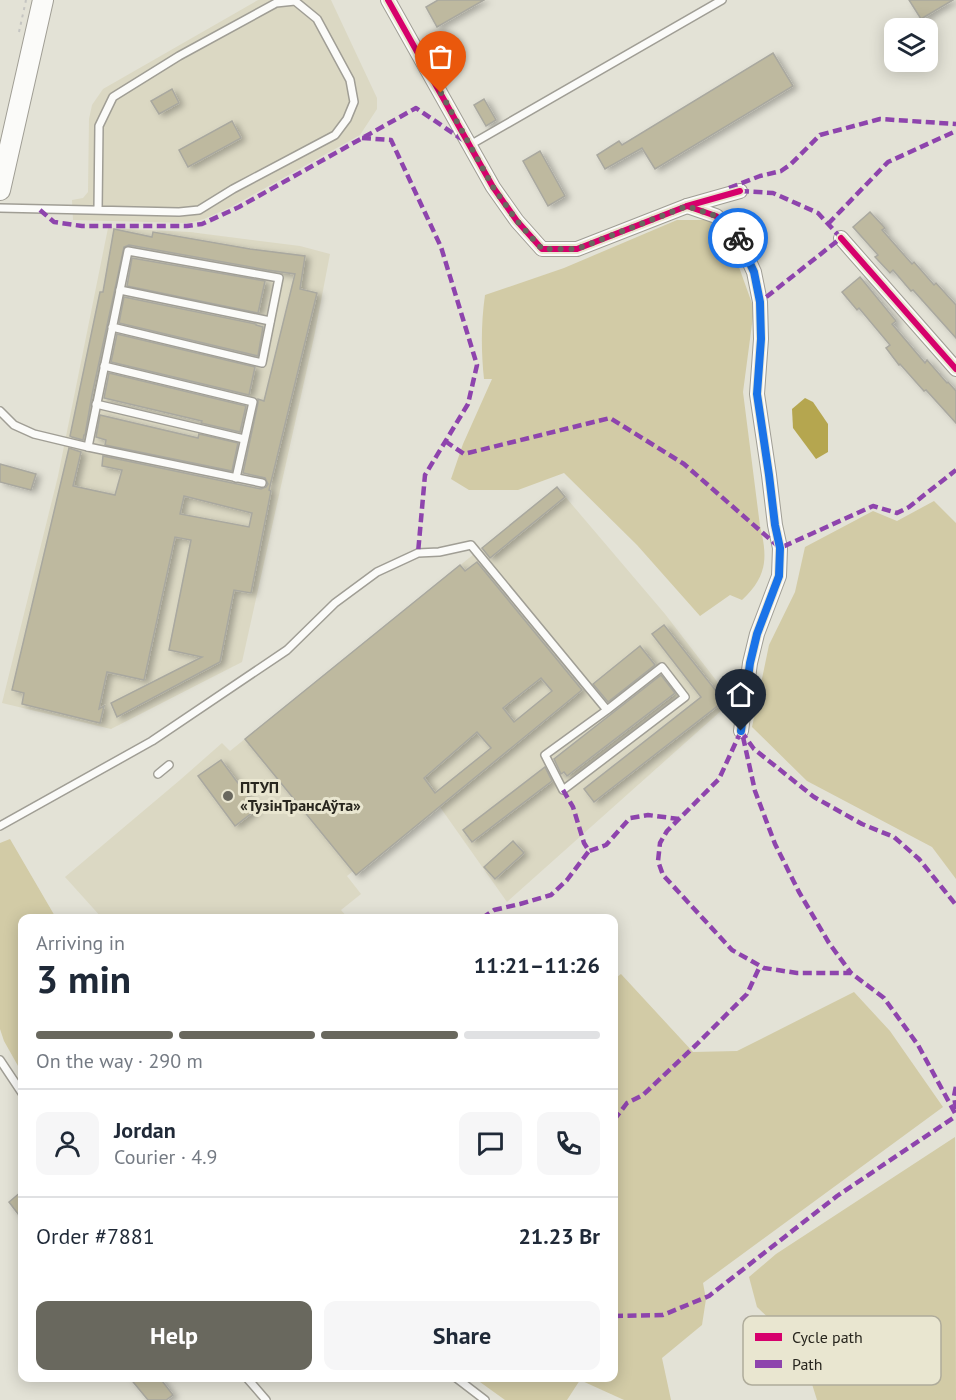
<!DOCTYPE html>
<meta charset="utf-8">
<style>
:root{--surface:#fff;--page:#f6f6f7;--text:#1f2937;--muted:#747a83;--line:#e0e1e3;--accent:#69685e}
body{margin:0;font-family:"PT Sans",sans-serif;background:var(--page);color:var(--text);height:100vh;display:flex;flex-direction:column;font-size:22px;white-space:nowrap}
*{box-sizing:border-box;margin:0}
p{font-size:20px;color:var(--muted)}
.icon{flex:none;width:33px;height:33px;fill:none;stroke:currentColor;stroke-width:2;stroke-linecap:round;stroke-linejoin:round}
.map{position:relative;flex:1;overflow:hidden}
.side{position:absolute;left:18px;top:914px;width:600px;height:468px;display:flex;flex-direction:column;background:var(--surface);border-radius:12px;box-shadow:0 3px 15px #0003}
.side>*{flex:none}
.controls{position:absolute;left:884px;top:18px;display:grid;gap:12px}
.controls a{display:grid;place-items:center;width:54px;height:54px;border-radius:12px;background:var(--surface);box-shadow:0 3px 15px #0003;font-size:30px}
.pin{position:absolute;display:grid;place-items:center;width:51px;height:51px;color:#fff;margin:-62px -26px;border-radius:50% 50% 50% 0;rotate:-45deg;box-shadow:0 0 6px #0007}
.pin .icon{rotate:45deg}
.courier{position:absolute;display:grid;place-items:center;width:60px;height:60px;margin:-30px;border:4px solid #1a73e8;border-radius:50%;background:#fff;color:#222;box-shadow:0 2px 8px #0007}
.head em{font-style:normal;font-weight:800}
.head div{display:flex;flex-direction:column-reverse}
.head{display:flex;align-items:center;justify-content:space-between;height:102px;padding:0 18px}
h1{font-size:39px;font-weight:800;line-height:45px}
.bar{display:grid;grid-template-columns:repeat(4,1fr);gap:9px 6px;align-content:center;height:72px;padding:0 18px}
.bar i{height:8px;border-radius:4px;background:var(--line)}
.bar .selected{background:var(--accent)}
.bar p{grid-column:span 4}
.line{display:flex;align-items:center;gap:15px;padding:0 18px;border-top:2px solid var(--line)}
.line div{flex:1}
.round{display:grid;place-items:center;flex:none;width:63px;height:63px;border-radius:12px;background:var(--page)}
.action{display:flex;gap:12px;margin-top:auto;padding:12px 18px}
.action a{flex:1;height:69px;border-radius:12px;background:var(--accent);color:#fff;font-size:24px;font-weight:800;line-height:69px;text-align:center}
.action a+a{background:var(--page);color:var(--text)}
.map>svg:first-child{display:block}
.built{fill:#dbd8c3}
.green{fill:#d2cba6}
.water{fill:#b5a64f}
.building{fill:#beb99f;stroke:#a9a89f;stroke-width:1.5;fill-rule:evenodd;filter:url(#shadow)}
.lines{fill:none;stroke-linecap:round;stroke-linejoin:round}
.lane-casing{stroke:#a09e95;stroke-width:10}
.street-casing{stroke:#a09e95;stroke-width:16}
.secondary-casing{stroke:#a09e95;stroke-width:22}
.path{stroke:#c5c5c2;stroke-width:2;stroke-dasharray:3 4.5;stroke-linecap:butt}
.lane{stroke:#fbfbf9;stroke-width:7}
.street{stroke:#fbfbf9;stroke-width:14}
.secondary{stroke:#fbfbf9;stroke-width:20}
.quiet{stroke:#8e44ad;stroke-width:4.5;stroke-dasharray:9 4.5;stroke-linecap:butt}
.cycleway-casing{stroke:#e9e6d0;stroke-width:10}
.cycleway{stroke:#d6006c;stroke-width:6}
.done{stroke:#69685e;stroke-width:6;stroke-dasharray:0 10.8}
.route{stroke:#1a73e8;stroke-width:8}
.poi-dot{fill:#69685e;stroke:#e9e6d0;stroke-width:2}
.labels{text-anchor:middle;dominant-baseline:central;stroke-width:6;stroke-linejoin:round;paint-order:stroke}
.poi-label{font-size:16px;font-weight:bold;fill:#28261e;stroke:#e9e6d0;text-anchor:start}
.key{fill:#e9e6d0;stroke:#afac9b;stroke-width:1.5}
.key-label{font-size:16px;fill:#28261e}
</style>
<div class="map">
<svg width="956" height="1400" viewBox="0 0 956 1400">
<defs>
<filter id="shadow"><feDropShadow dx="4.5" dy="2.5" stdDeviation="3" flood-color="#0004"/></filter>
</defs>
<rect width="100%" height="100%" fill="#e3e2d6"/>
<g class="built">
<polygon points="258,0 331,0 377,98 377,109 360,135 231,207 204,219 189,223 73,220 72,200 83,198 88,192 89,119 92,105 103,89"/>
<polygon points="108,228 190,232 300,246 330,254 314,337 242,662 111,729 2,703 58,476"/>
<polygon points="557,487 665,614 732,701 507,902 440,807 356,875 353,871 347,876 361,894 341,910 348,918 102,918 65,877 180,780 222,743 230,751"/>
</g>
<g class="green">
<path d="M677,220H710L735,256L754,309L743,392L760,526C768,558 767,577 742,600L730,595L700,616L637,545L564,473L518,490H469L451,479L463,444L492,379H484C481,351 481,323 485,295L564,268Z"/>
<polygon points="934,501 956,523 956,879 932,847 807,781 752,727 769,645 795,592 805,547 873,511 897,521"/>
<polygon points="10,839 56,918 22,918 22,1073 4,1041 0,1029 0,843"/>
<polygon points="621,974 693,1052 737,1051 854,992 890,1031 943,1107 703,1283 706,1299 702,1325 662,1358 671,1400 624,1400 580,1380 567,1400 505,1400 473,1377 614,1377 614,979"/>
<polygon points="955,1137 956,1400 817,1400 801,1349 757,1307 749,1277 776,1254"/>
</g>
<polygon class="water" points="805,398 813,402 828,424 828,452 816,459 793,428 792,409"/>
<g class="building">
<polygon points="438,0 484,0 437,27 426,7"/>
<polygon points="909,0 953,0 921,19"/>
<polygon points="773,53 793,86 655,169 642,148 605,169 597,155 619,141 622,145"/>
<polygon points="172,89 179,103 159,114 151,101"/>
<polygon points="484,99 496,120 486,126 474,105"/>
<polygon points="232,121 241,138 188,167 179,150"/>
<polygon points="540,151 565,196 548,206 523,161"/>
<polygon points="870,212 885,228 882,230 912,264 914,262 934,285 936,283 956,305 956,338 913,290 911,291 893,270 890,273 875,257 878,255 853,227"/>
<path d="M114,229L152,237L153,232L250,249L305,256L300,289L317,293L269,490L271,491L251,593L234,590L220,662L117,717L111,703L202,657L169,650L191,540L175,537L144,680L107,672L99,709L104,706L100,723L22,704L24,693L12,690L69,448L81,452L73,486L115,495L122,470L102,466L103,456L261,489L266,487L268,484L265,478L243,473L258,403V399L264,401L295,274L267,270L129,245L124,247L92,395L85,435H84L83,440L72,437L70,436L100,292H103ZM184,496L252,513L249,527L180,514Z"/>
<polygon points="132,258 265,281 258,313 127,286"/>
<polygon points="860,277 896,321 892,324 925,363 927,360 947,383 948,382 956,391 956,423 926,390 924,391 900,364 899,365 886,348 890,345 859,308 857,310 842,292"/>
<polygon points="124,297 256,324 256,325 263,327 258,356 119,323"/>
<polygon points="117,334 255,367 249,395 111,362"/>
<polygon points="109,373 246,406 240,432 201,423 202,421 104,398"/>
<polygon points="100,415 198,438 199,434 238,443 232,471 105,445 106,440 96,437"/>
<polygon points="0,464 36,474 31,490 0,482"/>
<polygon points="557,487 565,497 490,558 482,548"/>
<path d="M477,562L582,690L356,875L245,739L460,565L465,571ZM541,678L552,691L514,722L503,708ZM477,732L491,748L435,793L424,778Z"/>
<polygon points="664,625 724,701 594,802 584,789 701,697 652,634"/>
<polygon points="640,646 655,665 608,702 593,684"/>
<polygon points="661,675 675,693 567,776 564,772 561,774 554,759"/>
<polygon points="221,760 257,809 235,826 198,776"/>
<polygon points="545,767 552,781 472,842 463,830"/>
<polygon points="513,841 524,853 495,879 484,867"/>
<polygon points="22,1191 22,1219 9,1202"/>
<polygon points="129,1377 159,1377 173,1395 166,1400 148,1400"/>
</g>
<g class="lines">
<g class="lane-casing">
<g id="lane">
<polyline points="470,145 722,0"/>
<polyline points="0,208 179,212 199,210 233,189 335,135 347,119 354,102 350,80 317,19 295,1 276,3 179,56 113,97 99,126 98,210"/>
<polyline points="120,290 270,321"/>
<polyline points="104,366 253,402 236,478"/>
<polyline points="96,404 244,439"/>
<polyline points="0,411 14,425 34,434 88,447 262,483"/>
<polyline points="88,447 128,251 279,278 262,363 112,327"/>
<polyline points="158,774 169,765"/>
<polyline points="0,826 152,741 287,650 335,603 377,572 418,553 439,552 471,545 607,710 662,667 685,697 563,790 545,755 607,710"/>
<polyline points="0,1060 22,1093"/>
<polyline points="246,1377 266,1400"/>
<polyline points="455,1377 485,1400"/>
</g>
</g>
<g class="street-casing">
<g id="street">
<polyline points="388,0 493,187 517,221 542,249 577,249 687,206 740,191"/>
<polyline points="687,206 716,216 737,235 754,272 760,302 761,339 757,394 769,475 775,525 780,548 779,576 757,634 750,663 741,731"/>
<polyline points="841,238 956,369"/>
</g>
</g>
<g class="secondary-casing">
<polyline id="secondary" points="0,190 43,0"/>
</g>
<polyline class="path" points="19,32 26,0"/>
<use href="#lane" class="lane"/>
<use href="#street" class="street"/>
<use href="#secondary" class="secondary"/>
<g class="quiet">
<polyline points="362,138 391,140 441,247 477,365 468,404 425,475 418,553"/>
<polyline points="729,188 760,176 781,171 791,164 820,135 880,119 956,124"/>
<polyline points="740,191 773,193 818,213 841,238 760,302"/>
<polyline points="40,210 54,222 82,226 187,226 202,224 239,207 416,108 463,140"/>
<polyline points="828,224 888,162 956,131"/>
<polyline points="445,441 464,454 610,418 684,464 780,548 873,506 897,513 909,507 956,470"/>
<polyline points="741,731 719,779 667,831 660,843 658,861 663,875 732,950 764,968 797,973 851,973 884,998 918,1045 956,1115"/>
<polyline points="741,731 754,749 814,797 862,824 894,837 919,859 956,905"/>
<polyline points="743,737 755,791 775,844 799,892 829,943 851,973"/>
<polyline points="563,790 573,807 584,843 589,851 606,845 630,818 648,815 679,819"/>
<polyline points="482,918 494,910 520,904 551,895 567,880 589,851"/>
<polyline points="956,1109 954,1096 956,1086"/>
<polyline points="614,1120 627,1103 643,1095 696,1045 747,994 760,966"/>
<polyline points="614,1316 663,1315 709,1296 837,1196 956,1116"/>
</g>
<g class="cycleway-casing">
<g id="cycleway">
<polyline points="388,0 493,187 517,221 542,249 577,249 687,206 740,191"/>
<polyline points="687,206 716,216 737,235 754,272 760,302 761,339 757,394 769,475 775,525 780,548 779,576 757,634 750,663 741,731"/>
<polyline points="841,238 956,369"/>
</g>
</g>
<use href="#cycleway" class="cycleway"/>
</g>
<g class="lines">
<polyline class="done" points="441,93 493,187 517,221 542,249 577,249 687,206 716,216 737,235 738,238"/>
<polyline class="route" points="738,238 754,272 760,302 761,339 757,394 769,475 775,525 780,548 779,576 757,634 750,663 741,731"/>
</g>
<circle class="poi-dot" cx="228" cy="796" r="6"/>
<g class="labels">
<g class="poi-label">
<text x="240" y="787">ПТУП<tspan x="240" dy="18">«ТузінТрансАўта»</tspan></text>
</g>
</g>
<rect x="743" y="1316" width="198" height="69" rx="9" class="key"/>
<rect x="755" y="1333" width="27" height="8" fill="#d6006c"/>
<rect x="755" y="1360" width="27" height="8" fill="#8e44ad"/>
<g class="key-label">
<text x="792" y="1343">Cycle path</text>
<text x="792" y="1370">Path</text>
</g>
</svg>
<div class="controls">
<a><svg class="icon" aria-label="layers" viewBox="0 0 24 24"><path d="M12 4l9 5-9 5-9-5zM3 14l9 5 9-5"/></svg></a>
</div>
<div class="pin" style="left:441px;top:93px;background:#ea580c"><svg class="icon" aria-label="bag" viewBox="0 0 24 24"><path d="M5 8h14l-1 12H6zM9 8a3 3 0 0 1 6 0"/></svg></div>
<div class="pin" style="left:741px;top:731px;background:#1f2937"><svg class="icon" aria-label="home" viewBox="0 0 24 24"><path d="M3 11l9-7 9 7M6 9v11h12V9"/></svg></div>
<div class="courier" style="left:738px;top:238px"><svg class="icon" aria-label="bike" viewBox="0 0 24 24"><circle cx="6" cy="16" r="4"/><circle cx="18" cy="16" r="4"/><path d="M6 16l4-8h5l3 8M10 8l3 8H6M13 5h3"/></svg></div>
<section class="side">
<div class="head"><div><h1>3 min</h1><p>Arriving in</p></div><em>11:21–11:26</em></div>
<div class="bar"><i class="selected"></i><i class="selected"></i><i class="selected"></i><i></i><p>On the way · 290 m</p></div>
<div class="line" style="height:108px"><a class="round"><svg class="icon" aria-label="person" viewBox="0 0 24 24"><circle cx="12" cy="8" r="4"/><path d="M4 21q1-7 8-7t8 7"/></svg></a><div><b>Jordan</b><p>Courier · 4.9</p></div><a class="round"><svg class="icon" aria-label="chat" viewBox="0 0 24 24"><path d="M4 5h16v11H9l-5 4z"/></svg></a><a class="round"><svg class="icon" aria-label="phone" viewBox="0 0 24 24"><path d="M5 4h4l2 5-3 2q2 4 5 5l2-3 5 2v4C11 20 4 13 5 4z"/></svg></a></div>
<div class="line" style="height:78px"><div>Order #7881</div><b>21.23 Br</b></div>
<div class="action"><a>Help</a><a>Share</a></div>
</section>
</div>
